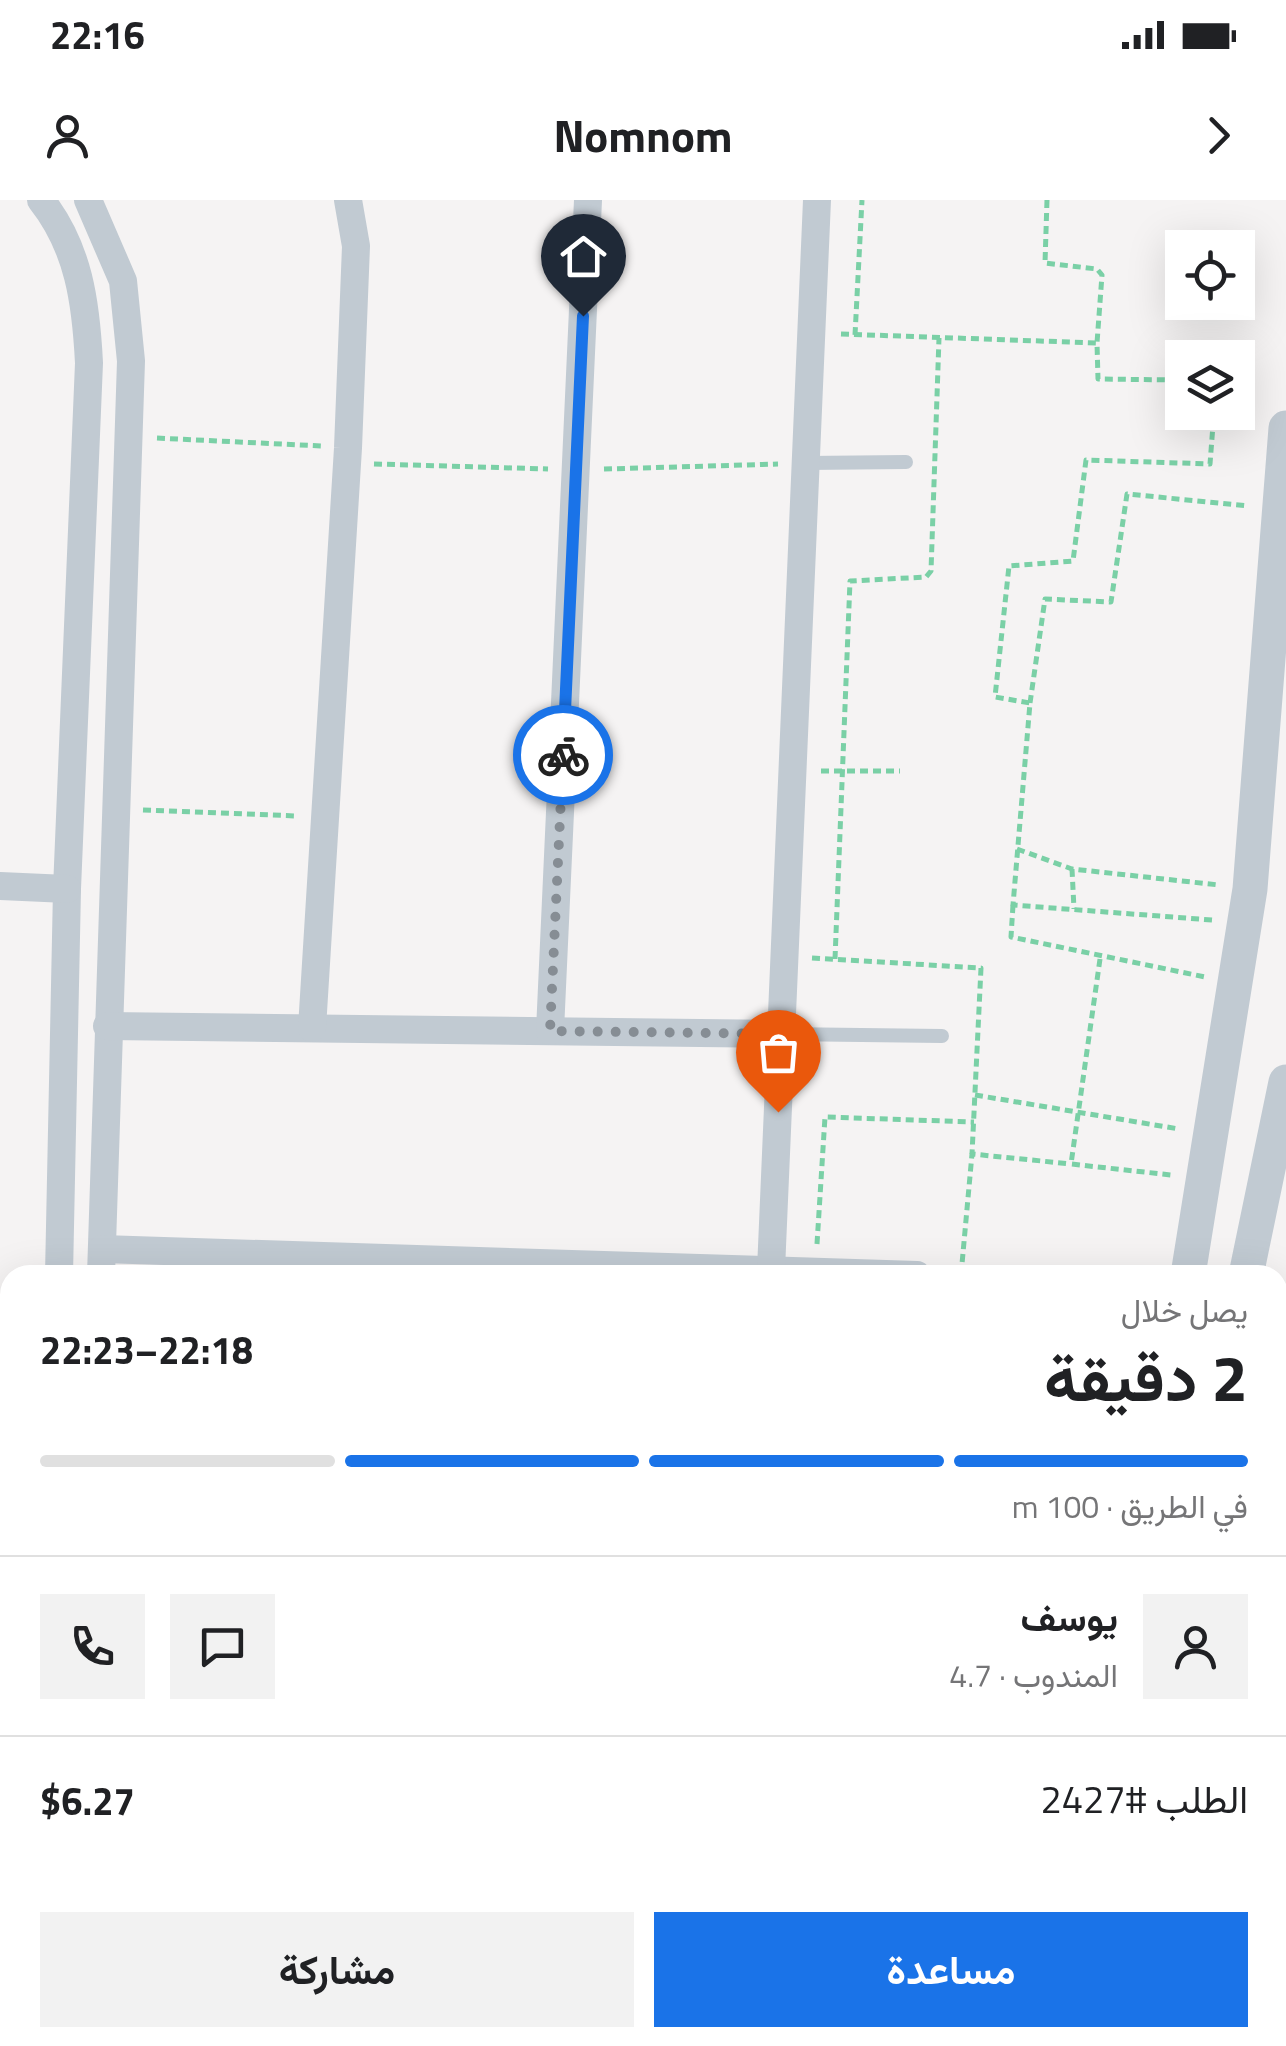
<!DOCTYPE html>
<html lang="ar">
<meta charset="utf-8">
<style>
:root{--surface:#fff;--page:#f2f2f2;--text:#202124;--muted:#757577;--line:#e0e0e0;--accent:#1a73e8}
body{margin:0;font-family:"Titillium Web",Vazirmatn,sans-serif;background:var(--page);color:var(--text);direction:rtl;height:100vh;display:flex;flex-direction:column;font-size:38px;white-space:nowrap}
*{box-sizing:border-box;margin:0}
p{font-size:32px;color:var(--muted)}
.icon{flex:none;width:55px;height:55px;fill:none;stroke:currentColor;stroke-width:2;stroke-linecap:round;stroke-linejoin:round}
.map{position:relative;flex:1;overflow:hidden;direction:ltr}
.details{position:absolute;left:0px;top:1065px;width:1288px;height:782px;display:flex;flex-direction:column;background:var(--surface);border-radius:30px 30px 0 0;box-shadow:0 10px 40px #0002;direction:rtl}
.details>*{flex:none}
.controls{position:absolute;left:1165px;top:30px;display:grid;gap:20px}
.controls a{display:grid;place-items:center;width:90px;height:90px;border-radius:0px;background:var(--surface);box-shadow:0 10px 40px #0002;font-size:50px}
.pin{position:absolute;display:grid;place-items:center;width:85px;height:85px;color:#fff;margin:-102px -42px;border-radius:50% 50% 50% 0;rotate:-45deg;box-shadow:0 0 10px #0007}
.pin .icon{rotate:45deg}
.courier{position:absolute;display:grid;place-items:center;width:100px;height:100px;margin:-50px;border:8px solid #1a73e8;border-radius:50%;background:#fff;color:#222;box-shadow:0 2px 12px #0007}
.summary em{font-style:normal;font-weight:700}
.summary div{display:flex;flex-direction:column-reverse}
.summary{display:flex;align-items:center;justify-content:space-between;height:170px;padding:0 40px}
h1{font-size:65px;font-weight:700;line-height:75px}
.bar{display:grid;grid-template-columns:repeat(4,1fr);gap:15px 10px;align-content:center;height:120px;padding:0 40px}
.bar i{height:12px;border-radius:8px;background:var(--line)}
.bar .on{background:var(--accent)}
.bar p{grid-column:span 4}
.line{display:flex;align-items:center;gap:25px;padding:0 40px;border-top:2px solid var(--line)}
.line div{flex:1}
.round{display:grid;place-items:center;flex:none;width:105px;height:105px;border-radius:0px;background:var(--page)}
.button{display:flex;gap:20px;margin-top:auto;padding:20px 40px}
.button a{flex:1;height:115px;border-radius:0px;background:var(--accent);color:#fff;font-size:40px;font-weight:700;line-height:115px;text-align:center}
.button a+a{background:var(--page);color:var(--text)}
.status{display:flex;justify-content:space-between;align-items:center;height:70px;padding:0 50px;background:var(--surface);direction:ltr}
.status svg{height:28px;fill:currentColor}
header{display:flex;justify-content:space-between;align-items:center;height:130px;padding:0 40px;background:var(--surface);font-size:45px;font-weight:700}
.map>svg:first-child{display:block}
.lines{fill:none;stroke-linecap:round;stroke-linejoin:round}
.path{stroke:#7ad0a6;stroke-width:5;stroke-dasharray:8 5;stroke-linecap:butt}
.service{stroke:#c1cad2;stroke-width:14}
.minor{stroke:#c1cad2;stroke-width:28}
.tertiary{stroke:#c1cad2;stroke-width:35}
.rail-casing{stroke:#b5b8bd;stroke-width:11}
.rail{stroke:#fff;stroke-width:8;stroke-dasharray:22;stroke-linecap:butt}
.done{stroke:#868d94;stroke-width:10;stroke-dasharray:0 18}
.route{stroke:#1a73e8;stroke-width:12}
</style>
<div class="status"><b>22:16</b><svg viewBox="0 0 49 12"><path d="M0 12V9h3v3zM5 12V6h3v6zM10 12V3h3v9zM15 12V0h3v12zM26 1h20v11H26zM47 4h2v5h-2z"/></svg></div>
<header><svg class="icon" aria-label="forward" viewBox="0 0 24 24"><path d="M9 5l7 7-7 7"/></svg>Nomnom<svg class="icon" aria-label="person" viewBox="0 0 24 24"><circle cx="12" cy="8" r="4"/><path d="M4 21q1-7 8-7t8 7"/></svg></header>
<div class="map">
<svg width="1286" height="1846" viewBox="0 0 1286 1846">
<rect width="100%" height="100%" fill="#f5f3f3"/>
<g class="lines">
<g class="path">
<polyline points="1047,0 1045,63 1097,69 1102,75 1097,143"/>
<polyline points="841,134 1097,143 1098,179 1182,180"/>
<polyline points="855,135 862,0"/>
<polyline points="157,238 321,246"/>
<polyline points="374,264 548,269"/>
<polyline points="604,269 778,264"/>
<polyline points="1030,503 1045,399 1111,402 1127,294 1249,306"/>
<polyline points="821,571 900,571"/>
<polyline points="143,610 297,616"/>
<polyline points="1017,649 1072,669 1219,685"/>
<polyline points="1072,669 1074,709"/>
<polyline points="1013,705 1011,737 1205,777"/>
<polyline points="1212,720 1013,705 1030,503 995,497 1009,366 1073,361 1086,260 1210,264 1214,212"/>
<polyline points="812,758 981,768 972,954"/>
<polyline points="835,759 850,381 926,377 931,371 939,138"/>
<polyline points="1100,759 1071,964 1171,975"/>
<polyline points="975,895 1179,929"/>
<polyline points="817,1044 825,917 974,922"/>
<polyline points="961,1075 972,954 1071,964"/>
<polyline points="0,1145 10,1146"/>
<polyline points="811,1838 831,1846"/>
<polyline points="656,1846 660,1838"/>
<polyline points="799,1846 803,1838"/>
<polyline points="857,1846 861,1838"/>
</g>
<g class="service">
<polyline points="806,263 906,262"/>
<polyline points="781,834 942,836"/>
</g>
<g class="minor">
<path d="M41,0C79,48 86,103 89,163L67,689L59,1075"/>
<polyline points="88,0 123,81 131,161 101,1075"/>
<polyline points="0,686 67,689"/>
<polyline points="107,826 781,834"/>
<polyline points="312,828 348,248 356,46 348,0"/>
<polyline points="550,831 588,0"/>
<polyline points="102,1049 917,1075"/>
<polyline points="771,1070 817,0"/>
<polyline points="0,1558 10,1529"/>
<polyline points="0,1653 10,1633"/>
<polyline points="148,1846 154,1838"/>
<polyline points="435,1846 439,1838"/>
</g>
<g class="tertiary">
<polyline points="1188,1075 1250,689 1286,228"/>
<polyline points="1246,1075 1286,882"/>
<polyline points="918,1846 923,1838"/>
<polyline points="984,1846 988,1838"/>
</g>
<g class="rail-casing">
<g id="rail">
<polyline points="1278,1644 1286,1618"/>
<polyline points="1202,1846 1205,1838"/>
</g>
</g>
<use href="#rail" class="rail"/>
</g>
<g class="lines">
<polyline class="done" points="563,555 550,831 781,834 778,912"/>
<polyline class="route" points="563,555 583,116"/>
</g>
</svg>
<div class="controls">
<a><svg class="icon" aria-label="locate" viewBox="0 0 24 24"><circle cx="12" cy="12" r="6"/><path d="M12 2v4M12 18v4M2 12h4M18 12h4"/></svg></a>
<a><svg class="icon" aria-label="layers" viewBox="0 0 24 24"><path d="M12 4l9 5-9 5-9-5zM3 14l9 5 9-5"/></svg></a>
</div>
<div class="pin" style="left:778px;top:912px;background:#ea580c"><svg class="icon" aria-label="bag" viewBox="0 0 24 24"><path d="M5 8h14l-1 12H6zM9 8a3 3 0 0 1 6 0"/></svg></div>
<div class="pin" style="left:583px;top:116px;background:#1f2937"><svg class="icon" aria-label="home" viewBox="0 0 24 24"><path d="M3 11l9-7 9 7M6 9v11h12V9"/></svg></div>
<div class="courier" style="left:563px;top:555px"><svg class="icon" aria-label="bike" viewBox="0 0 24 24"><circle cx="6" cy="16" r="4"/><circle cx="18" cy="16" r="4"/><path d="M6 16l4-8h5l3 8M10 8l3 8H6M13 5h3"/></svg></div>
<section class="details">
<div class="summary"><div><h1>2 دقيقة</h1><p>يصل خلال</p></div><em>22:18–22:23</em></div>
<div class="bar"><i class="on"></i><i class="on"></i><i class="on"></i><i></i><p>في الطريق · 100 m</p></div>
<div class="line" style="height:180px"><a class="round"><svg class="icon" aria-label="person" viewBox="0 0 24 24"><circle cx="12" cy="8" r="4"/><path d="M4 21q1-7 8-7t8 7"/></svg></a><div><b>يوسف</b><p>المندوب · 4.7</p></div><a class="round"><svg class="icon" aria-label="chat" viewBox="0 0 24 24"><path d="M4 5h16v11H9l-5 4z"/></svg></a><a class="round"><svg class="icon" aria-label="phone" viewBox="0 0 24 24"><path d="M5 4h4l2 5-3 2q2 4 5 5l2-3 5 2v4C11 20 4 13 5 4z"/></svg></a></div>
<div class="line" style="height:130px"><div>الطلب #2427</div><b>$6.27</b></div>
<div class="button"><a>مساعدة</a><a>مشاركة</a></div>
</section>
</div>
